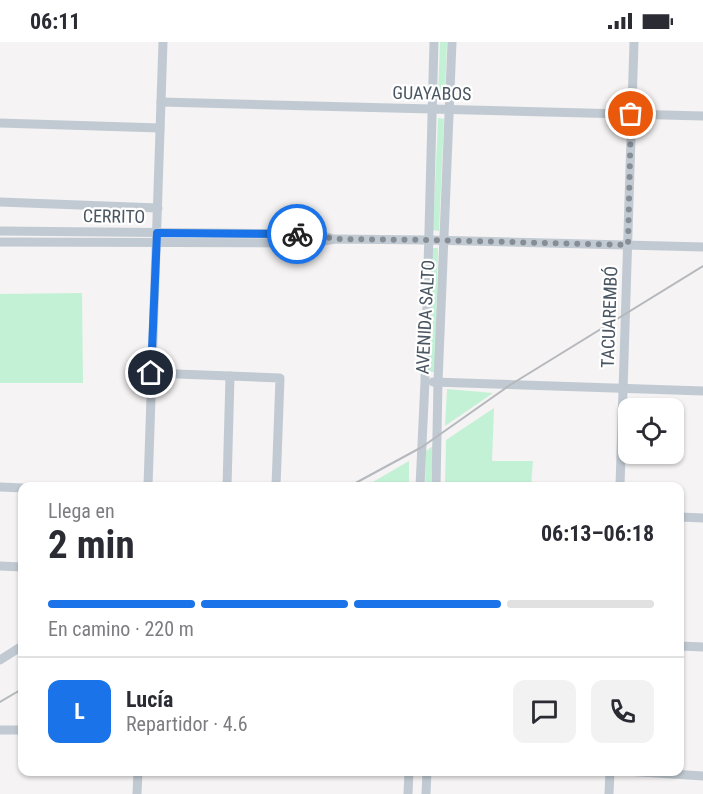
<!DOCTYPE html>
<html lang="es">
<meta charset="utf-8">
<style>
:root{--surface:#fff;--page:#f2f2f3;--text:#2b2b33;--muted:#7c7c81;--line:#e1e1e2;--accent:#1a73e8}
body{margin:0;font-family:"Roboto Condensed",sans-serif;background:var(--page);color:var(--text);height:100vh;display:flex;flex-direction:column;font-size:22px;white-space:nowrap}
*{box-sizing:border-box;margin:0}
p{font-size:20px;color:var(--muted)}
.icon{flex:none;width:33px;height:33px;fill:none;stroke:currentColor;stroke-width:2;stroke-linecap:round;stroke-linejoin:round}
.map{position:relative;flex:1;overflow:hidden}
.sheet{position:absolute;left:18px;top:440px;width:666px;height:294px;display:flex;flex-direction:column;background:var(--surface);border-radius:12px;box-shadow:0 2px 4px #0004}
.sheet>*{flex:none}
.tools{position:absolute;left:618px;top:356px;display:grid;gap:12px}
.tools a{display:grid;place-items:center;width:66px;height:66px;border-radius:12px;background:var(--surface);box-shadow:0 2px 4px #0004;font-size:30px}
.pin{position:absolute;display:grid;place-items:center;width:51px;height:51px;color:#fff;margin:-26px;border:3px solid #fff;border-radius:50%;box-shadow:0 2px 6px #0007}
.courier{position:absolute;display:grid;place-items:center;width:60px;height:60px;margin:-30px;border:4px solid #1a73e8;border-radius:50%;background:#fff;color:#222;box-shadow:0 2px 8px #0007}
.overview em{font-style:normal;font-weight:700}
.overview div{display:flex;flex-direction:column-reverse}
.overview{display:flex;align-items:center;justify-content:space-between;height:102px;padding:0 30px}
h1{font-size:39px;font-weight:700;line-height:45px}
.bar{display:grid;grid-template-columns:repeat(4,1fr);gap:9px 6px;align-content:center;height:72px;padding:0 30px}
.bar i{height:8px;border-radius:4px;background:var(--line)}
.bar .selected{background:var(--accent)}
.bar p{grid-column:span 4}
.line{display:flex;align-items:center;gap:15px;padding:0 30px;border-top:2px solid var(--line)}
.line div{flex:1}
.round{display:grid;place-items:center;flex:none;width:63px;height:63px;border-radius:12px;background:var(--page)}
.status{display:flex;justify-content:space-between;align-items:center;height:42px;padding:0 30px;background:var(--surface);direction:ltr}
.status svg{height:16px;fill:currentColor}
.map>svg:first-child{display:block}
.green{fill:#c3f1d5}
.lines{fill:none;stroke-linecap:round;stroke-linejoin:round}
.minor{stroke:#c1cad2;stroke-width:9}
.rail{stroke:#b5b8bd;stroke-width:2}
.done{stroke:#868d94;stroke-width:6;stroke-dasharray:0 10.8}
.route{stroke:#1a73e8;stroke-width:8}
.labels{text-anchor:middle;dominant-baseline:central;stroke-width:4.5;stroke-linejoin:round;paint-order:stroke}
.street-label{font-size:18px;fill:#4a5661;stroke:#fff}
</style>
<div class="status"><b>06:11</b><svg viewBox="0 0 49 12"><path d="M0 12V9h3v3zM5 12V6h3v6zM10 12V3h3v9zM15 12V0h3v12zM26 1h20v11H26zM47 4h2v5h-2z"/></svg></div>
<div class="map">
<svg width="703" height="752" viewBox="0 0 703 752">
<rect width="100%" height="100%" fill="#f5f3f3"/>
<g class="green">
<polygon points="440,0 447,0 445,53 438,53"/>
<polygon points="438,76 444,77 439,189 433,188"/>
<polygon points="432,206 438,206 435,330 429,330"/>
<polygon points="82,251 83,341 0,341 0,252"/>
<polygon points="447,347 493,351 445,384"/>
<polygon points="494,366 492,419 533,419 531,444 445,444 446,398"/>
<polygon points="433,404 431,444 425,444 426,409"/>
<polygon points="409,419 409,444 366,444"/>
</g>
<g class="lines">
<g class="minor">
<polyline points="161,60 703,74"/>
<polyline points="0,81 160,86"/>
<polyline points="0,160 158,166"/>
<polyline points="0,189 311,192 330,196"/>
<polyline points="0,200 311,201 335,197 428,198 703,205"/>
<polyline points="151,331 280,336 276,444"/>
<polyline points="433,340 703,349"/>
<polyline points="148,444 163,0"/>
<polyline points="227,444 230,334"/>
<polyline points="420,444 425,339 434,0"/>
<polyline points="436,444 438,340 452,0"/>
<polyline points="620,444 634,0"/>
<polyline points="0,445 22,446"/>
<polyline points="680,475 703,476"/>
<polyline points="0,524 22,525"/>
<polyline points="680,604 703,605"/>
<polyline points="0,618 22,604"/>
<polyline points="0,688 22,688"/>
<polyline points="625,729 703,734"/>
<polyline points="137,752 138,729"/>
<polyline points="408,752 409,729"/>
<polyline points="426,752 427,729"/>
<polyline points="609,752 610,729"/>
</g>
<g class="rail">
<polyline points="350,444 422,405 510,343 703,224"/>
<polyline points="0,660 22,647"/>
</g>
</g>
<g class="lines">
<polyline class="done" points="297,192 311,192 335,197 428,198 628,203 631,72"/>
<polyline class="route" points="151,331 157,191 297,192"/>
</g>
<g class="labels">
<g class="street-label">
<text transform="translate(432 51) rotate(1)">GUAYABOS</text>
<text transform="translate(114 174) rotate(1)">CERRITO</text>
<text transform="translate(425 275) rotate(-87)">AVENIDA SALTO</text>
<text transform="translate(609 275) rotate(-88)">TACUAREMBÓ</text>
</g>
</g>
</svg>
<div class="tools">
<a><svg class="icon" aria-label="locate" viewBox="0 0 24 24"><circle cx="12" cy="12" r="6"/><path d="M12 2v4M12 18v4M2 12h4M18 12h4"/></svg></a>
</div>
<div class="pin" style="left:631px;top:72px;background:#ea580c"><svg class="icon" aria-label="bag" viewBox="0 0 24 24"><path d="M5 8h14l-1 12H6zM9 8a3 3 0 0 1 6 0"/></svg></div>
<div class="pin" style="left:151px;top:331px;background:#1f2937"><svg class="icon" aria-label="home" viewBox="0 0 24 24"><path d="M3 11l9-7 9 7M6 9v11h12V9"/></svg></div>
<div class="courier" style="left:297px;top:192px"><svg class="icon" aria-label="bike" viewBox="0 0 24 24"><circle cx="6" cy="16" r="4"/><circle cx="18" cy="16" r="4"/><path d="M6 16l4-8h5l3 8M10 8l3 8H6M13 5h3"/></svg></div>
<section class="sheet">
<div class="overview"><div><h1>2 min</h1><p>Llega en</p></div><em>06:13–06:18</em></div>
<div class="bar"><i class="selected"></i><i class="selected"></i><i class="selected"></i><i></i><p>En camino · 220 m</p></div>
<div class="line" style="height:108px"><b class="round" style="background:var(--accent);color:#fff">L</b><div><b>Lucía</b><p>Repartidor · 4.6</p></div><a class="round"><svg class="icon" aria-label="chat" viewBox="0 0 24 24"><path d="M4 5h16v11H9l-5 4z"/></svg></a><a class="round"><svg class="icon" aria-label="phone" viewBox="0 0 24 24"><path d="M5 4h4l2 5-3 2q2 4 5 5l2-3 5 2v4C11 20 4 13 5 4z"/></svg></a></div>
</section>
</div>
